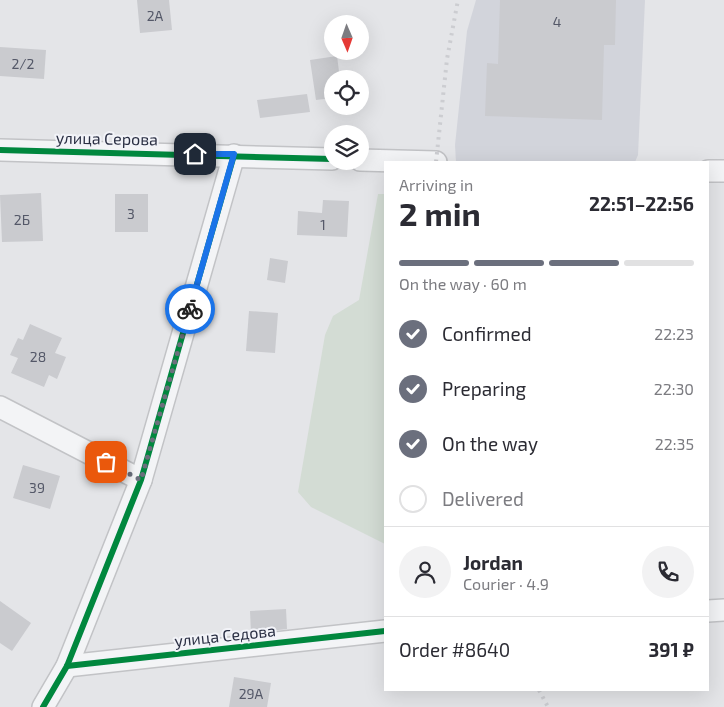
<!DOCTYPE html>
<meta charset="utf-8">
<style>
:root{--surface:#fff;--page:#f2f2f3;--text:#2b2b33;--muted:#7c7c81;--line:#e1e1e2;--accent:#6b6f7d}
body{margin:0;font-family:"Exo 2",sans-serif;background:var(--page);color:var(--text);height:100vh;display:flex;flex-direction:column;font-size:19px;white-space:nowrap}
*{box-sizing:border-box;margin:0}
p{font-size:16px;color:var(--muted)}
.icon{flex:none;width:28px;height:28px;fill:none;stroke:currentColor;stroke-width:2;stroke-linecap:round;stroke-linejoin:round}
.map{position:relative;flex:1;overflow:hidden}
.details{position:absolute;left:384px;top:161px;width:325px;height:530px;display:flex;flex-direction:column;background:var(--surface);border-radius:0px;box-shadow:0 5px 20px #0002}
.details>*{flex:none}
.needle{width:32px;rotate:178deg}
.tools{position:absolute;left:324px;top:15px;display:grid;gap:10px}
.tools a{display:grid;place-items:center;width:45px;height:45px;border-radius:50%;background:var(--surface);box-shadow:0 5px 20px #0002;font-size:25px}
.pin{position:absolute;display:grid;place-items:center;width:42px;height:42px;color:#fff;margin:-21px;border-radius:10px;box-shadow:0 2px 8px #0006}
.courier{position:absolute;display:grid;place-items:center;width:50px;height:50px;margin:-25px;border:4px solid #1a73e8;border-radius:50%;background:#fff;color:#222;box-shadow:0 1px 6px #0007}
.headline em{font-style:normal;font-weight:700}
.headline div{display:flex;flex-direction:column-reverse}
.headline{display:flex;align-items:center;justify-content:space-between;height:85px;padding:0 15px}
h1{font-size:32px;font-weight:700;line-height:38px}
.bar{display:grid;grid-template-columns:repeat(4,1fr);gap:8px 5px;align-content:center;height:60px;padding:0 15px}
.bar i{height:6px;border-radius:4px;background:var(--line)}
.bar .on{background:var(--accent)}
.bar p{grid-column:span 4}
.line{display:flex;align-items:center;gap:12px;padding:0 15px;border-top:1px solid var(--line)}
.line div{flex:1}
.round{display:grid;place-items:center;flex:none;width:52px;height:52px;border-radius:26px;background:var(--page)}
ol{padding:0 15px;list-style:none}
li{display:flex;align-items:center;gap:15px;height:55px}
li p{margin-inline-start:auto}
li .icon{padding:5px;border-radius:50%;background:var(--accent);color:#fff;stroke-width:4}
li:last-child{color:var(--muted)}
li i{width:28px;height:28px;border:2px solid var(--line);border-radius:50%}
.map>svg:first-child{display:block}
.built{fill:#d2d4db}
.green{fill:#d3dcd4}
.building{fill:#cacbcf}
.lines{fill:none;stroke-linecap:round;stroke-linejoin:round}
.street-casing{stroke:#c2c3c6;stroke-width:24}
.street{stroke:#f3f4f6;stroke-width:21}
.rail{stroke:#cccdd1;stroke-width:4;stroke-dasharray:2.5 5;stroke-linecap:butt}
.cycleway-casing{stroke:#f2f3f8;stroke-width:9}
.cycleway{stroke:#00873e;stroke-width:6}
.done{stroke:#6b6f7d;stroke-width:5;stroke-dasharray:0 9}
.route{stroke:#1a73e8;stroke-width:6}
.labels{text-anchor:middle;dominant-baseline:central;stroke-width:4;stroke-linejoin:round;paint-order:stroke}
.number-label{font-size:14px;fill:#545868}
.street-label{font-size:16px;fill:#2a2f43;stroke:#f2f3f8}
</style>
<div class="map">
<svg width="724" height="707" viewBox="0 0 724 707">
<rect width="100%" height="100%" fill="#e4e5e8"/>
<polygon class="built" points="476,0 645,0 638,155 635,162 456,162 455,145 467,31"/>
<polygon class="green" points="378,194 385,194 385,544 311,507 298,492 325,335 333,316 359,300"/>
<g class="building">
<polygon points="137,0 169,0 172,30 140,33"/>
<polygon points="500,0 616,0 615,45 604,45 602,120 485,116 487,63 498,64"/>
<polygon points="0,47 46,50 44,79 0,76"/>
<polygon points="337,56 340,79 332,79 332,98 316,100 310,60"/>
<polygon points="307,94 310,112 260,118 257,100"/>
<polygon points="41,193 43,241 2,242 0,195"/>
<rect x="115" y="194" width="33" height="38"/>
<polygon points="323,200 349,201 347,237 297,235 298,211 322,213"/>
<polygon points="270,258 288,261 285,283 267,280"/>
<polygon points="249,311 278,313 275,353 246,351"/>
<polygon points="30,324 62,338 55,353 66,357 57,379 49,375 44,387 11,373 18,358 10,355 18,338 23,340"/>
<polygon points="23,465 60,476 50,509 13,498"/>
<polygon points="0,601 31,623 12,651 0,643"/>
<polygon points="286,609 287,629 251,633 250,611"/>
<polygon points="234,677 271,683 267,707 229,707"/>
</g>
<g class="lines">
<g class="street-casing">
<g id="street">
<polyline points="0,150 332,159"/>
<polyline points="360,160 436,162"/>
<polyline points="708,171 724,171"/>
<polyline points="0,407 141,480"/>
<polyline points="708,611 724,610"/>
<polyline points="67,666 385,631"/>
<polyline points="43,707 67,666 141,480 234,155"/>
</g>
</g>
<use href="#street" class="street"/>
<g class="rail">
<polyline points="436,162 447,59 458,0"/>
<polyline points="539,690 548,707"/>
</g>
<g class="cycleway-casing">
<g id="cycleway">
<polyline points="0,150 332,159"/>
<polyline points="67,666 385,631"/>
<polyline points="43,707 67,666 141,480 234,155"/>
</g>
</g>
<use href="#cycleway" class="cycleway"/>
</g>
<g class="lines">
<polyline class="done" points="106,462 141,480 190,309"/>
<polyline class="route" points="190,309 234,154 195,154"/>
</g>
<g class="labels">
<g class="number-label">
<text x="155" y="15">2А</text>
<text x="557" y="21">4</text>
<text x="23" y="63">2/2</text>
<text x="131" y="213">3</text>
<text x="22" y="219">2Б</text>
<text x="323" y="224">1</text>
<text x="38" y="356">28</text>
<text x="37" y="487">39</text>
<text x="251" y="693">29А</text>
</g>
<g class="street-label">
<text transform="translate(107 138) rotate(1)">улица Серова</text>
<text transform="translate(225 635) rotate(-6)">улица Седова</text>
</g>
</g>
</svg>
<div class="tools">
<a><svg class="needle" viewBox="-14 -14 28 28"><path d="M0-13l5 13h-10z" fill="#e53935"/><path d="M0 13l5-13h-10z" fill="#7c7c81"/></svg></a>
<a><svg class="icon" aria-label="locate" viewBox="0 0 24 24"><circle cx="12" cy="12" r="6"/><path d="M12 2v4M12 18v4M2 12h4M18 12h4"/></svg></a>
<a><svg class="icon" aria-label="layers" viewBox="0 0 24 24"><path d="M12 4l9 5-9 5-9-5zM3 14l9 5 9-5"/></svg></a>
</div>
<div class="pin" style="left:106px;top:462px;background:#ea580c"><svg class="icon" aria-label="bag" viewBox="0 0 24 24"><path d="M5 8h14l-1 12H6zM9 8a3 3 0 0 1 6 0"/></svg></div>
<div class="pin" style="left:195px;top:154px;background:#1f2937"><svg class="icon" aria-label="home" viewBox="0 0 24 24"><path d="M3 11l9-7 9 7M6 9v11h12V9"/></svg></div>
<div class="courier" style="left:190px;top:309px"><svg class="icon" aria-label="bike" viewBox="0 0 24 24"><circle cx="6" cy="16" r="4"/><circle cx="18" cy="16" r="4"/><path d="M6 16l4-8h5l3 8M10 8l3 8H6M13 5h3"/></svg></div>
<section class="details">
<div class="headline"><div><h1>2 min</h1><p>Arriving in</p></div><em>22:51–22:56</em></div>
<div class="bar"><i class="on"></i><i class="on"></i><i class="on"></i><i></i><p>On the way · 60 m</p></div>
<ol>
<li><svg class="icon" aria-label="check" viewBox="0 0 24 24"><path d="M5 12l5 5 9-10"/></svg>Confirmed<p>22:23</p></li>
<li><svg class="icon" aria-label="check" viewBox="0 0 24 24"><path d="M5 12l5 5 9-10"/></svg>Preparing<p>22:30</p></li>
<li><svg class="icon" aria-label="check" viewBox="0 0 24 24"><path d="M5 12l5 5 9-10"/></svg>On the way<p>22:35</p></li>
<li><i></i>Delivered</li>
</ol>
<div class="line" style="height:90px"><a class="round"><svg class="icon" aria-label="person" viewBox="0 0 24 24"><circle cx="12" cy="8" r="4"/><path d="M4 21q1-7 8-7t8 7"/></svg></a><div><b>Jordan</b><p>Courier · 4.9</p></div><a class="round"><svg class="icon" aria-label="phone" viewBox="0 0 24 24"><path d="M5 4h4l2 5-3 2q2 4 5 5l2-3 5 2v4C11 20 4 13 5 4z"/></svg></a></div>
<div class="line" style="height:65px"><div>Order #8640</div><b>391 ₽</b></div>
</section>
</div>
